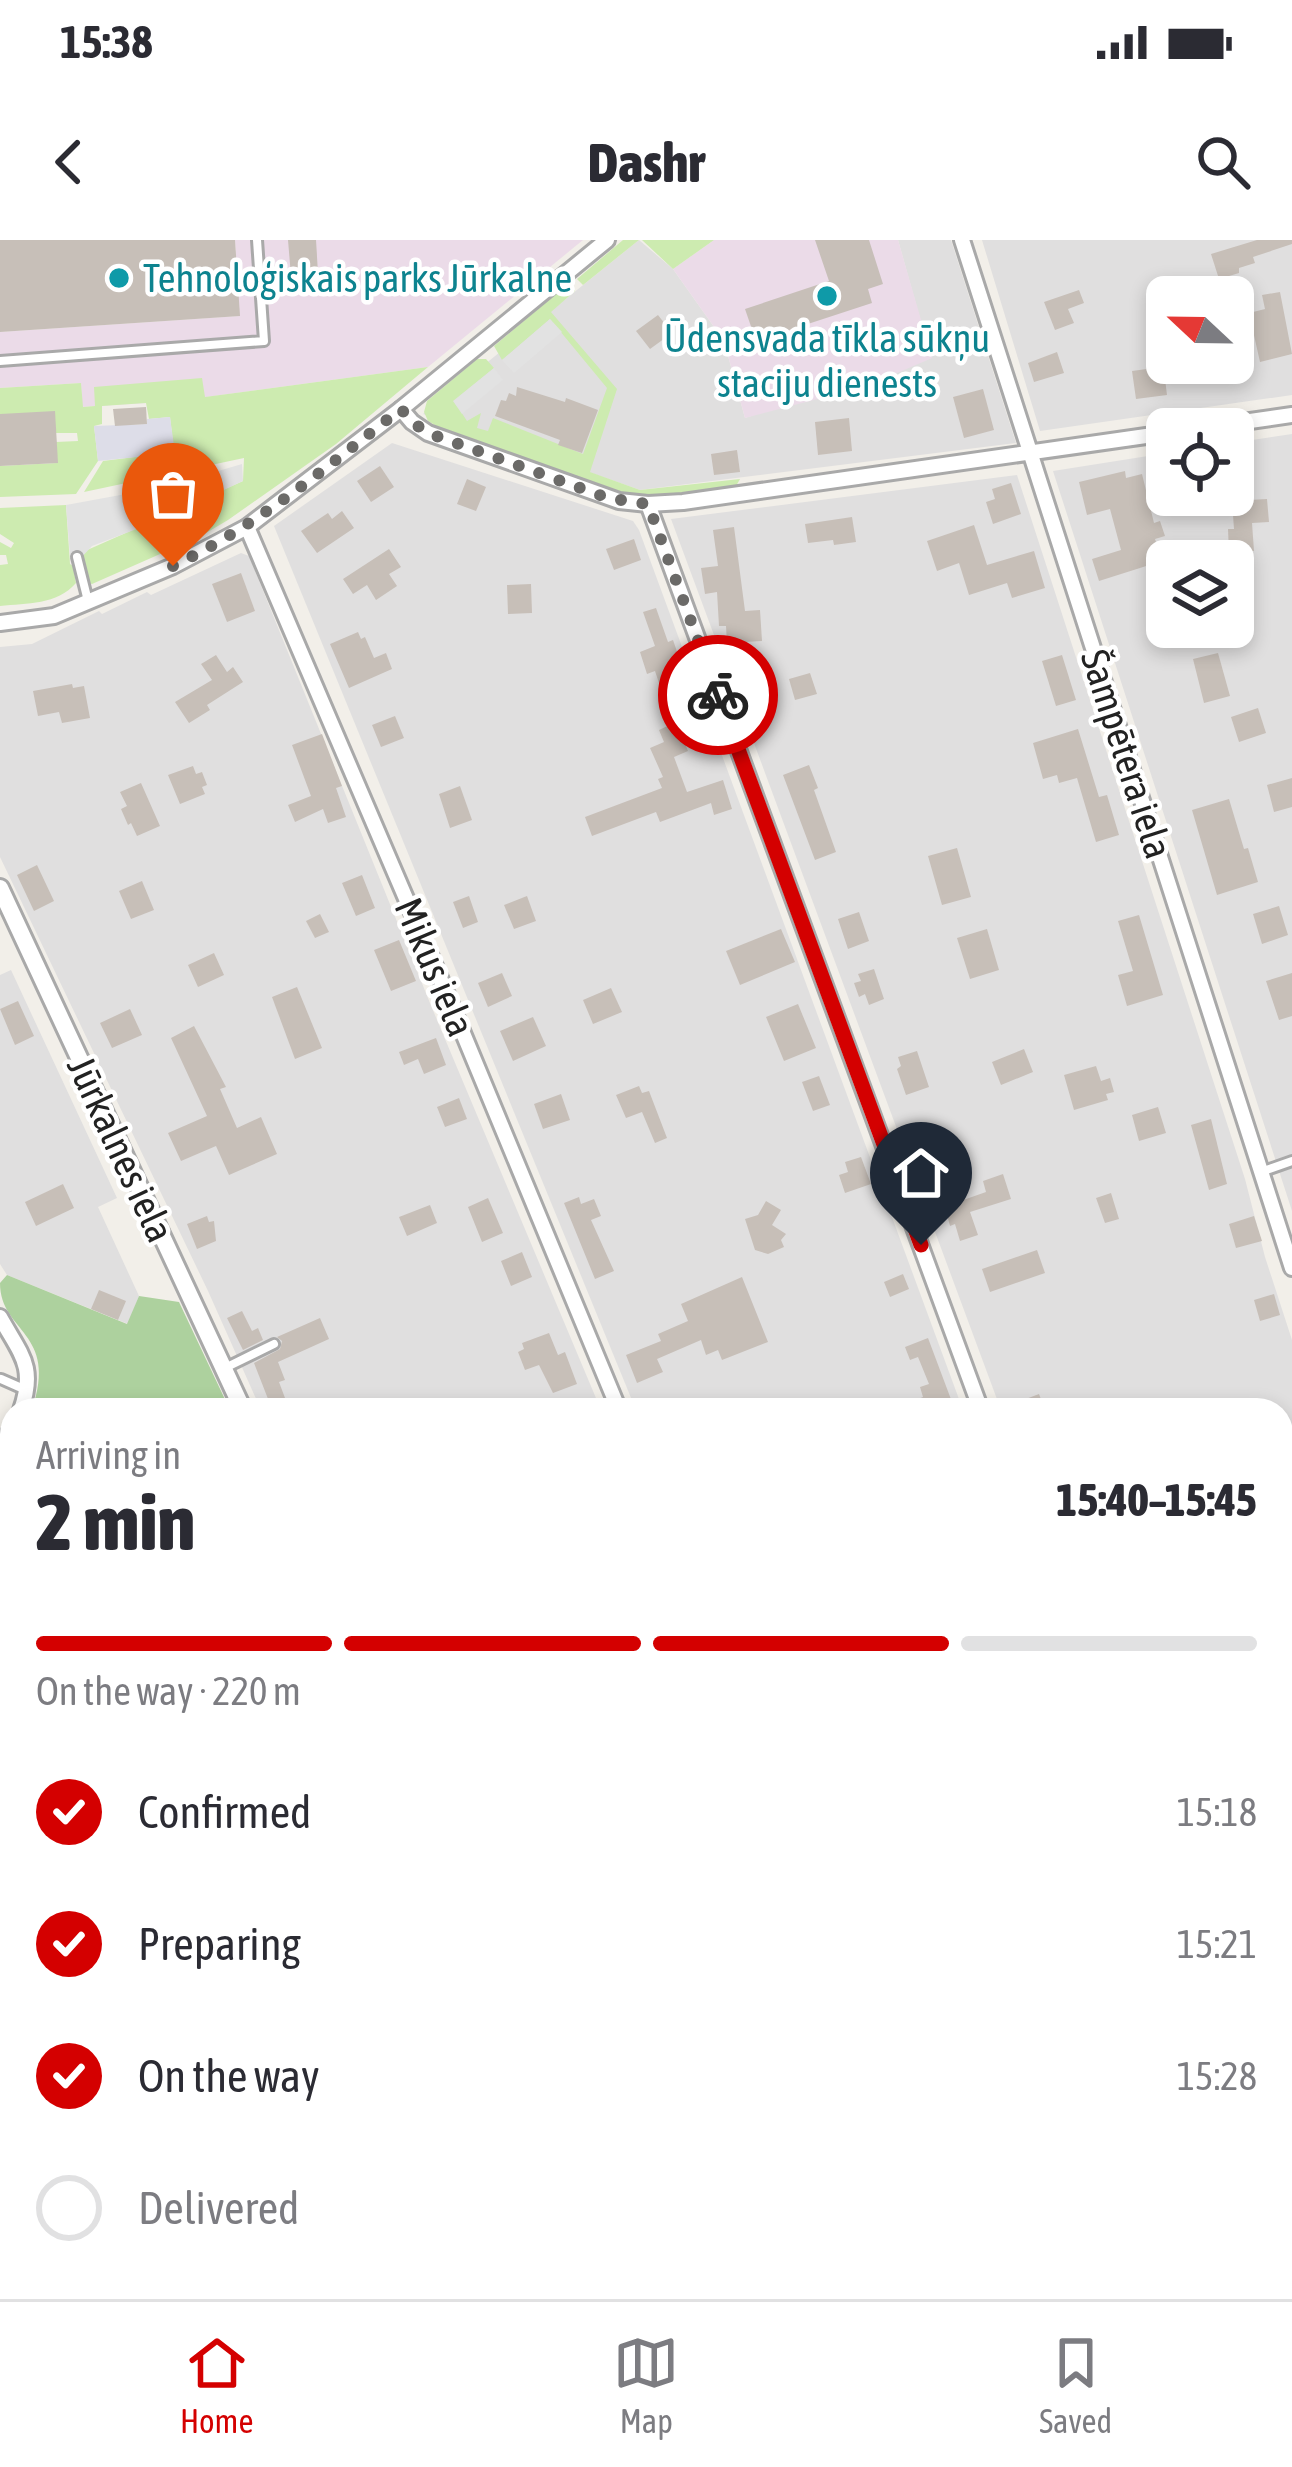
<!DOCTYPE html>
<meta charset="utf-8">
<style>
:root{--surface:#fff;--page:#f7f7f7;--text:#2b2b33;--muted:#7c7c81;--line:#e1e1e2;--accent:#d40000}
body{margin:0;font-family:"Asap Condensed",sans-serif;background:var(--page);color:var(--text);height:100vh;display:flex;flex-direction:column;font-size:45px;white-space:nowrap}
*{box-sizing:border-box;margin:0}
p{font-size:39px;color:var(--muted)}
.icon{flex:none;width:66px;height:66px;fill:none;stroke:currentColor;stroke-width:2;stroke-linecap:round;stroke-linejoin:round}
.map{position:relative;flex:1;overflow:hidden}
.panel{position:absolute;left:0px;top:1158px;width:1293px;height:903px;display:flex;flex-direction:column;background:var(--surface);border-radius:36px 36px 0 0;box-shadow:0 6px 18px #0003}
.panel>*{flex:none}
.needle{width:78px;rotate:292deg}
.controls{position:absolute;left:1146px;top:36px;display:grid;gap:24px}
.controls a{display:grid;place-items:center;width:108px;height:108px;border-radius:18px;background:var(--surface);box-shadow:0 6px 18px #0003;font-size:60px}
.pin{position:absolute;display:grid;place-items:center;width:102px;height:102px;color:#fff;margin:-123px -51px;border-radius:50% 50% 50% 0;rotate:-45deg;box-shadow:0 0 12px #0007}
.pin .icon{rotate:45deg}
.courier{position:absolute;display:grid;place-items:center;width:120px;height:120px;margin:-60px;border:9px solid #d40000;border-radius:50%;background:#fff;color:#222;box-shadow:0 3px 15px #0007}
.headline em{font-style:normal;font-weight:800}
.headline div{display:flex;flex-direction:column-reverse}
.headline{display:flex;align-items:center;justify-content:space-between;height:204px;padding:0 36px}
h1{font-size:78px;font-weight:800;line-height:90px}
.bar{display:grid;grid-template-columns:repeat(4,1fr);gap:18px 12px;align-content:center;height:144px;padding:0 36px}
.bar i{height:15px;border-radius:9px;background:var(--line)}
.bar .active{background:var(--accent)}
.bar p{grid-column:span 4}
ol{padding:0 36px;list-style:none}
li{display:flex;align-items:center;gap:36px;height:132px}
li p{margin-inline-start:auto}
li .icon{padding:12px;border-radius:50%;background:var(--accent);color:#fff;stroke-width:4}
li:last-child{color:var(--muted)}
li i{width:66px;height:66px;border:6px solid var(--line);border-radius:50%}
.status{display:flex;justify-content:space-between;align-items:center;height:84px;padding:0 60px;background:var(--surface);direction:ltr}
.status svg{height:33px;fill:currentColor}
header{display:flex;justify-content:space-between;align-items:center;height:156px;padding:0 36px;background:var(--surface);font-size:54px;font-weight:800}
.tab-bar{display:flex;justify-content:space-around;align-items:center;height:168px;border-top:3px solid var(--line);background:var(--surface);font-size:33px;color:var(--muted)}
.tab-bar a{display:grid;justify-items:center;gap:6px}
.tab-bar .active{color:var(--accent)}
.map>svg:first-child{display:block}
.residential{fill:#e0dfdf;fill-rule:evenodd}
.commercial{fill:#f2dad9}
.industrial{fill:#ebdbe8}
.education{fill:#ffffe5}
.grass{fill:#cdebb0}
.forest{fill:#add19e}
.parking{fill:#e2e2e2}
.plaza{fill:#dddde8}
.building{fill:#c7bfb8}
.lines{fill:none;stroke-linecap:round;stroke-linejoin:round}
.service-casing{stroke:#a9a9a9;stroke-width:14}
.minor-casing{stroke:#a9a9a9;stroke-width:20}
.tertiary-casing{stroke:#a9a9a9;stroke-width:22}
.service{stroke:#fff;stroke-width:8}
.minor{stroke:#fff;stroke-width:14}
.tertiary{stroke:#fff;stroke-width:16}
.done{stroke:#6b6a68;stroke-width:12;stroke-dasharray:0 21.6}
.route{stroke:#d40000;stroke-width:15}
.culture-dot{fill:#0f9aa8;stroke:#fff;stroke-width:4.5}
.labels{text-anchor:middle;dominant-baseline:central;stroke-width:9;stroke-linejoin:round;paint-order:stroke}
.culture-label{font-size:39px;fill:#0d838f;stroke:#fff;text-anchor:start}
.street-label{font-size:39px;fill:#222;stroke:#fff}
</style>
<div class="status"><b>15:38</b><svg viewBox="0 0 49 12"><path d="M0 12V9h3v3zM5 12V6h3v6zM10 12V3h3v9zM15 12V0h3v12zM26 1h20v11H26zM47 4h2v5h-2z"/></svg></div>
<header><svg class="icon" aria-label="back" viewBox="0 0 24 24"><path d="M15 5l-7 7 7 7"/></svg>Dashr<svg class="icon" aria-label="search" viewBox="0 0 24 24"><circle cx="10" cy="10" r="6"/><path d="M15 15l6 6"/></svg></header>
<div class="map">
<svg width="1292" height="2059" viewBox="0 0 1292 2059">
<rect width="100%" height="100%" fill="#f2efe9"/>
<g class="residential">
<polygon points="639,0 673,29 724,101 745,178 931,118 898,0 951,0 1016,203 640,250 423,174"/>
<path d="M982,0H1292V155L1040,191ZM1167,57H1233V123H1167Z"/>
<path d="M1292,194V971L1053,231L1167,213V255H1233V203ZM1167,321H1233V387H1167Z"/>
<polygon points="392,203 633,281 639,290 963,1170 636,1170 274,286"/>
<polygon points="1017,235 1245,939 1265,1017 1292,1100 1292,1244 1281,1248 1281,1170 1001,1170 671,279"/>
<polygon points="241,313 249,316 432,768 601,1170 261,1170 208,1051 0,617 0,407 32,404 99,371 102,374 147,352 151,355"/>
<polygon points="11,730 117,958 98,967 139,1056 128,1084 7,1035 0,1024 0,735"/>
<polygon points="1292,1286 1292,1578 1281,1544 1281,1289"/>
<polygon points="0,1601 12,1601 12,1790 8,1793 0,1793"/>
<rect x="0" y="1906" width="12" height="73"/>
<polygon points="104,2049 173,2049 175,2059 98,2059"/>
<polygon points="212,2049 373,2049 375,2059 214,2059"/>
<polygon points="515,2049 590,2049 594,2059 520,2059"/>
<polygon points="676,2049 959,2049 963,2059 681,2059"/>
</g>
<polygon class="commercial" points="0,1383 12,1388 12,1530 0,1526"/>
<g class="industrial">
<polygon points="235,0 583,0 428,127 177,161 82,167 81,143 0,148 0,92 239,76"/>
<polygon points="714,0 898,0 932,118 867,146 745,178 724,101 673,29"/>
</g>
<polygon class="education" points="1292,1606 1292,1924 1290,1921 1281,1924 1281,1610"/>
<g class="grass">
<polygon points="623,0 639,0 583,45 577,39"/>
<polygon points="642,0 714,0 673,29"/>
<polygon points="569,43 575,51 551,72 617,149 590,232 640,250 740,239 735,248 648,257 627,254 438,187 428,181 424,172 427,161 477,119 486,119 494,128 454,161 467,181 481,173 477,188 488,191 493,178 583,214 607,148 550,79 502,120 494,106"/>
<polygon points="428,127 336,204 228,280 201,296 92,344 87,343 81,318 85,311 243,241 244,218 84,252 103,221 174,212 170,177 149,179 146,163 102,166 102,184 94,186 98,221 76,254 0,257 0,226 57,223 56,202 78,201 77,193 56,193 0,174 0,148 81,143 83,167 95,166 94,147 202,138 205,157"/>
<path d="M66,265L70,324L73,326L76,343C57,365 27,363 0,366V325L8,324L6,315H0V302L11,308L14,303L0,294V268Z"/>
<rect x="0" y="1816" width="12" height="90"/>
<polygon points="1292,1940 1292,2059 1286,2059 1281,2016 1281,1945"/>
<polygon points="0,2006 12,2006 12,2049 55,2049 49,2059 0,2059"/>
<polygon points="373,2049 515,2049 520,2059 375,2059"/>
</g>
<g class="forest">
<path d="M7,1035L127,1084L139,1056L179,1062L230,1170H32C59,1091 0,1093 0,1043Z"/>
<polygon points="12,1210 12,1380 0,1375 0,1234"/>
<polygon points="1281,2016 1286,2059 963,2059 959,2049 1281,2049"/>
</g>
<g class="parking">
<polygon points="550,79 562,92 514,133 502,120"/>
<polygon points="494,128 503,140 462,174 453,161"/>
<polygon points="242,224 243,241 155,282 92,306 81,318 70,316 66,265 164,247"/>
</g>
<polygon class="plaza" points="170,177 175,213 98,221 94,186 147,184 147,179"/>
<g class="building">
<polygon points="0,0 235,0 240,76 0,92"/>
<polygon points="288,0 316,0 318,33 291,36"/>
<polygon points="815,0 869,0 883,44 868,49 872,63 756,101 745,69 829,41"/>
<polygon points="1257,0 1292,0 1292,4 1253,17 1255,23 1239,28 1239,33 1219,39 1211,14"/>
<polygon points="1079,50 1084,63 1068,69 1074,83 1055,90 1044,62"/>
<polygon points="1280,52 1292,114 1260,122 1249,73 1265,69 1262,55"/>
<polygon points="658,75 672,93 650,109 636,91"/>
<polygon points="1057,112 1064,133 1034,142 1028,123"/>
<polygon points="1154,128 1154,133 1164,131 1167,155 1136,159 1132,131"/>
<polygon points="517,147 565,162 566,158 598,170 582,213 558,205 560,200 495,176 501,160 506,161 509,153 516,156"/>
<polygon points="983,149 994,190 964,198 953,157"/>
<polygon points="146,167 147,184 115,186 113,169"/>
<polygon points="55,171 58,223 0,226 0,174"/>
<polygon points="849,178 852,211 818,215 815,182"/>
<polygon points="737,210 740,232 714,235 711,214"/>
<polygon points="380,226 394,247 371,262 357,241"/>
<polygon points="1125,231 1126,238 1142,234 1154,283 1160,281 1165,296 1155,299 1162,321 1099,341 1092,319 1121,310 1110,269 1087,275 1079,242"/>
<polygon points="467,239 486,247 476,271 457,264"/>
<polygon points="1011,243 1021,274 993,284 986,262 995,259 992,249"/>
<polygon points="1267,259 1269,282 1252,283 1254,311 1229,313 1228,289 1234,289 1232,261"/>
<polygon points="342,271 354,288 317,313 301,291 328,273 332,279"/>
<polygon points="852,277 856,302 834,305 833,300 808,303 805,284"/>
<polygon points="974,285 987,325 1034,311 1045,348 1012,358 1007,343 969,355 959,323 937,331 927,301"/>
<polygon points="734,287 745,371 760,370 762,401 727,403 726,386 719,386 717,352 705,354 701,328 718,326 713,290"/>
<polygon points="634,299 641,320 614,330 606,309"/>
<polygon points="389,309 401,327 389,334 397,346 376,360 367,345 353,354 343,339"/>
<polygon points="241,333 255,371 227,382 212,344"/>
<polygon points="531,344 532,373 508,374 507,345"/>
<polygon points="656,368 668,402 673,400 685,435 659,443 655,431 647,434 640,412 655,406 643,372"/>
<polygon points="358,392 361,399 365,397 374,418 386,413 392,429 349,448 330,404"/>
<polygon points="1218,413 1230,456 1204,463 1193,419"/>
<polygon points="216,415 227,432 233,427 243,442 207,465 210,470 189,483 175,462 212,440 201,424"/>
<polygon points="1062,415 1076,460 1056,466 1042,421"/>
<polygon points="810,433 817,454 795,460 789,439"/>
<polygon points="72,444 73,448 84,446 90,478 62,483 59,472 38,476 33,451"/>
<polygon points="1258,468 1266,493 1239,502 1231,477"/>
<polygon points="395,476 404,498 381,507 372,485"/>
<polygon points="676,482 688,511 674,517 687,552 723,540 732,569 714,575 711,563 660,582 656,572 592,596 585,577 662,548 658,539 663,537 650,508 664,502 659,490"/>
<polygon points="1078,489 1099,557 1107,555 1119,595 1096,602 1077,538 1059,543 1057,535 1043,539 1033,503"/>
<polygon points="322,494 342,546 336,548 346,577 328,583 323,569 295,582 288,565 311,556 292,505"/>
<polygon points="809,525 818,548 814,550 836,612 815,620 783,535"/>
<polygon points="193,526 196,534 202,532 207,545 202,547 205,554 180,564 168,535"/>
<polygon points="1292,538 1292,567 1274,572 1267,545"/>
<polygon points="141,543 160,586 137,596 131,583 128,585 121,569 127,566 120,552"/>
<polygon points="460,546 472,580 450,588 439,554"/>
<polygon points="1229,559 1244,609 1248,608 1258,642 1217,655 1192,570"/>
<polygon points="957,608 971,657 942,665 928,616"/>
<polygon points="37,625 54,661 34,671 17,635"/>
<polygon points="362,635 375,668 356,676 342,643"/>
<polygon points="142,641 154,670 131,679 119,651"/>
<polygon points="469,656 478,682 463,688 453,662"/>
<polygon points="527,656 536,681 514,689 504,665"/>
<polygon points="1279,666 1288,695 1262,704 1253,674"/>
<polygon points="859,672 869,701 848,709 838,679"/>
<polygon points="320,674 329,692 315,698 306,681"/>
<polygon points="1139,675 1163,755 1127,766 1118,735 1133,731 1118,681"/>
<polygon points="781,689 795,722 740,745 726,711"/>
<polygon points="987,689 999,730 970,739 957,698"/>
<polygon points="399,700 416,741 391,751 374,710"/>
<polygon points="214,713 224,735 198,747 188,725"/>
<polygon points="874,729 884,759 869,765 865,754 859,757 854,743 861,741 858,734"/>
<polygon points="502,733 512,756 488,767 478,743"/>
<polygon points="1292,733 1292,776 1279,780 1266,741"/>
<polygon points="297,747 322,808 295,819 272,757"/>
<polygon points="611,748 622,772 593,784 583,760"/>
<polygon points="18,761 34,796 15,805 0,769"/>
<polygon points="798,764 816,808 784,821 766,777"/>
<polygon points="130,769 142,795 112,808 100,783"/>
<polygon points="533,777 546,806 513,821 500,791"/>
<polygon points="194,786 226,847 220,849 237,888 261,877 277,914 229,935 216,906 181,921 168,893 207,876 171,798"/>
<polygon points="436,798 446,825 424,834 418,819 404,825 399,812"/>
<polygon points="1024,809 1033,832 1001,845 992,822"/>
<polygon points="917,811 929,847 906,855 897,829 901,826 898,817"/>
<polygon points="1096,826 1101,841 1110,838 1114,852 1106,854 1108,860 1074,870 1064,835"/>
<polygon points="819,836 830,865 813,871 802,842"/>
<polygon points="639,846 642,853 649,851 667,898 655,903 642,872 626,878 616,855"/>
<polygon points="561,854 570,880 543,889 534,864"/>
<polygon points="459,858 467,879 445,887 437,867"/>
<polygon points="1158,867 1166,893 1139,901 1132,875"/>
<polygon points="1211,879 1227,944 1209,950 1191,885"/>
<polygon points="932,893 942,917 923,924 914,900"/>
<polygon points="861,917 871,944 845,953 839,935 848,932 845,922"/>
<polygon points="1003,934 1011,959 970,972 978,995 960,1001 955,984 950,986 946,971 951,969 949,965 986,952 983,941"/>
<polygon points="63,944 74,968 36,986 25,962"/>
<polygon points="1111,953 1119,979 1105,983 1096,958"/>
<polygon points="579,957 581,964 594,959 601,976 591,980 614,1031 595,1039 564,963"/>
<polygon points="488,958 503,993 482,1002 468,967"/>
<polygon points="766,961 781,970 772,985 786,994 781,1000 784,1007 768,1014 755,1010 745,979 758,975"/>
<polygon points="430,965 437,983 407,996 399,977"/>
<polygon points="207,976 209,982 214,981 216,1001 197,1009 187,984"/>
<polygon points="1254,976 1262,1001 1236,1008 1229,984"/>
<polygon points="1037,1010 1045,1033 990,1052 982,1029"/>
<polygon points="522,1012 532,1037 511,1046 501,1021"/>
<polygon points="903,1034 909,1049 890,1057 884,1042"/>
<polygon points="742,1037 768,1102 722,1120 718,1110 706,1115 701,1100 657,1119 663,1132 637,1143 626,1115 661,1101 658,1094 688,1081 681,1064"/>
<polygon points="99,1050 126,1061 118,1080 91,1069"/>
<polygon points="1274,1054 1280,1075 1260,1081 1254,1060"/>
<polygon points="242,1071 252,1091 258,1088 263,1100 243,1110 227,1078"/>
<polygon points="320,1078 329,1099 278,1122 285,1140 279,1142 285,1158 270,1164 254,1123 280,1109 282,1101 277,1097"/>
<polygon points="549,1093 558,1115 565,1112 577,1144 553,1153 539,1125 525,1130 518,1112 524,1109 522,1103"/>
<polygon points="928,1098 955,1170 892,1170 923,1157 920,1147 929,1144 918,1117 910,1120 905,1107"/>
<polygon points="1039,1154 1045,1170 1001,1170 1000,1169"/>
</g>
<g class="lines">
<g class="service-casing">
<g id="service">
<polyline points="0,121 264,101 257,0"/>
<polyline points="77,317 88,361"/>
<polyline points="1261,932 1292,921"/>
<polyline points="227,1127 274,1104"/>
<polyline points="1,1139 26,1150"/>
<polyline points="0,1424 4,1416 12,1415"/>
<polyline points="0,1484 11,1484"/>
<polyline points="1281,1756 1292,1751"/>
<polyline points="1281,1887 1292,1898"/>
</g>
</g>
<g class="minor-casing">
<g id="minor">
<polyline points="962,0 1292,1028"/>
<polyline points="401,169 412,182 428,193 619,261 648,264 683,262 1167,193"/>
<polyline points="1194,189 1292,175"/>
<polyline points="648,264 981,1170"/>
<polyline points="247,287 446,752 619,1170"/>
<polyline points="0,383 54,376 173,326 247,287 401,169 607,0"/>
<path d="M0,1077C21,1115 36,1126 21,1170"/>
<polyline points="0,1211 12,1187"/>
<polyline points="0,1540 12,1545"/>
<polyline points="0,1804 12,1802"/>
<polyline points="0,1991 12,1991"/>
<polyline points="191,2049 192,2059"/>
<polyline points="76,2059 82,2049"/>
</g>
</g>
<g class="tertiary-casing">
<g id="tertiary">
<polyline points="0,648 243,1170"/>
<polyline points="1281,1269 1292,1265"/>
<polyline points="0,1582 12,1582"/>
<polyline points="620,2049 624,2059"/>
<polyline points="653,2049 657,2059"/>
</g>
</g>
<use href="#service" class="service"/>
<use href="#minor" class="minor"/>
<use href="#tertiary" class="tertiary"/>
</g>
<g class="lines">
<path class="done" d="M173,326C259,285 326,227 401,169L412,182L428,193L608,258L648,264L718,455"/>
<polyline class="route" points="718,455 921,1005"/>
</g>
<g class="culture-dot">
<circle cx="119" cy="38" r="12"/>
<circle cx="827" cy="56" r="12"/>
</g>
<g class="labels">
<g class="culture-label">
<text x="143" y="38">Tehnoloģiskais parks Jūrkalne</text>
<text x="827" y="98" text-anchor="middle">Ūdensvada tīkla sūkņu<tspan x="827" dy="45">staciju dienests</tspan></text>
</g>
<g class="street-label">
<text transform="translate(1127 514) rotate(72)">Šampētera iela</text>
<text transform="translate(435 727) rotate(67)">Mikus iela</text>
<text transform="translate(121 909) rotate(65)">Jūrkalnes iela</text>
</g>
</g>
</svg>
<div class="controls">
<a><svg class="needle" viewBox="-14 -14 28 28"><path d="M0-13l5 13h-10z" fill="#e53935"/><path d="M0 13l5-13h-10z" fill="#7c7c81"/></svg></a>
<a><svg class="icon" aria-label="locate" viewBox="0 0 24 24"><circle cx="12" cy="12" r="6"/><path d="M12 2v4M12 18v4M2 12h4M18 12h4"/></svg></a>
<a><svg class="icon" aria-label="layers" viewBox="0 0 24 24"><path d="M12 4l9 5-9 5-9-5zM3 14l9 5 9-5"/></svg></a>
</div>
<div class="pin" style="left:173px;top:326px;background:#ea580c"><svg class="icon" aria-label="bag" viewBox="0 0 24 24"><path d="M5 8h14l-1 12H6zM9 8a3 3 0 0 1 6 0"/></svg></div>
<div class="pin" style="left:921px;top:1005px;background:#1f2937"><svg class="icon" aria-label="home" viewBox="0 0 24 24"><path d="M3 11l9-7 9 7M6 9v11h12V9"/></svg></div>
<div class="courier" style="left:718px;top:455px"><svg class="icon" aria-label="bike" viewBox="0 0 24 24"><circle cx="6" cy="16" r="4"/><circle cx="18" cy="16" r="4"/><path d="M6 16l4-8h5l3 8M10 8l3 8H6M13 5h3"/></svg></div>
<section class="panel">
<div class="headline"><div><h1>2 min</h1><p>Arriving in</p></div><em>15:40–15:45</em></div>
<div class="bar"><i class="active"></i><i class="active"></i><i class="active"></i><i></i><p>On the way · 220 m</p></div>
<ol>
<li><svg class="icon" aria-label="check" viewBox="0 0 24 24"><path d="M5 12l5 5 9-10"/></svg>Confirmed<p>15:18</p></li>
<li><svg class="icon" aria-label="check" viewBox="0 0 24 24"><path d="M5 12l5 5 9-10"/></svg>Preparing<p>15:21</p></li>
<li><svg class="icon" aria-label="check" viewBox="0 0 24 24"><path d="M5 12l5 5 9-10"/></svg>On the way<p>15:28</p></li>
<li><i></i>Delivered</li>
</ol>
</section>
</div>
<nav class="tab-bar">
<a class="active"><svg class="icon" aria-label="home" viewBox="0 0 24 24"><path d="M3 11l9-7 9 7M6 9v11h12V9"/></svg>Home</a>
<a><svg class="icon" aria-label="map" viewBox="0 0 24 24"><path d="M3 6l6-2 6 2 6-2v14l-6 2-6-2-6 2zM9 4v14M15 6v14"/></svg>Map</a>
<a><svg class="icon" aria-label="saved" viewBox="0 0 24 24"><path d="M7 4h10v16l-5-4-5 4z"/></svg>Saved</a>
</nav>
